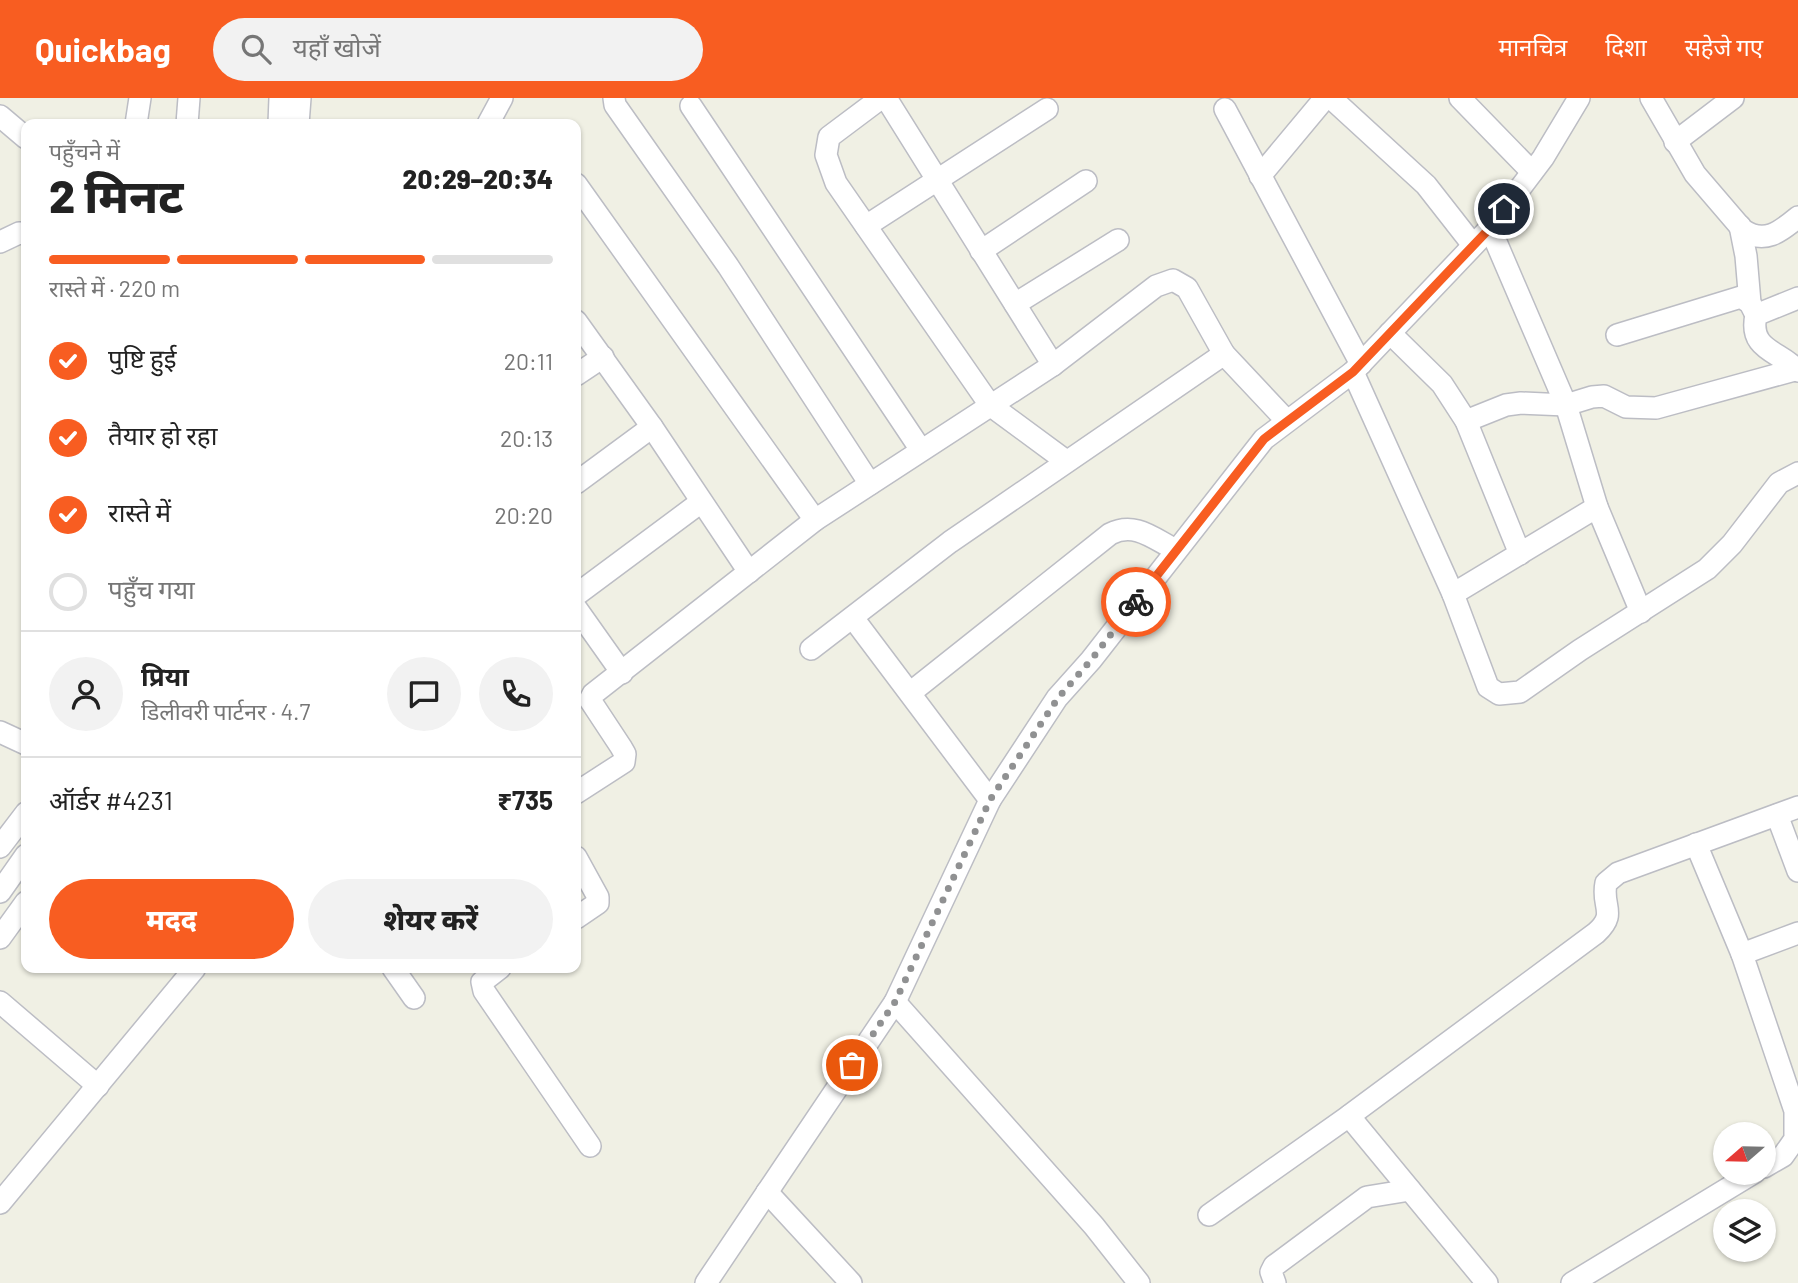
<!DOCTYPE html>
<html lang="hi">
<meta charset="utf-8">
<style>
:root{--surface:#fff;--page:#f2f2f2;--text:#222;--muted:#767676;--line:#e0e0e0;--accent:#f85d21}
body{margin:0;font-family:Barlow,"Noto Sans Devanagari",sans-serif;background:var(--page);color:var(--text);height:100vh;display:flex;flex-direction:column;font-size:26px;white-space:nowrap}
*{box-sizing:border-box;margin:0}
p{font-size:23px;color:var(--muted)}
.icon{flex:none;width:38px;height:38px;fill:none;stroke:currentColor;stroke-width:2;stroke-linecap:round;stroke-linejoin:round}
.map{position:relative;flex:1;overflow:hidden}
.side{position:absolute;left:21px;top:21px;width:560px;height:854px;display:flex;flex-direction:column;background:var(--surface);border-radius:14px;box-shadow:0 2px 5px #0004}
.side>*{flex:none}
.needle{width:46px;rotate:250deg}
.fabs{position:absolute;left:1713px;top:1024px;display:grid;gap:14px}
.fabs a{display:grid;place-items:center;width:63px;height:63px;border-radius:50%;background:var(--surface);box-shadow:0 2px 5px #0004;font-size:35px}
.pin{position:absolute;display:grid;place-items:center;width:60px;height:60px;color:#fff;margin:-30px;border:4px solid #fff;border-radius:50%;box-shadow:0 2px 7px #0007}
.courier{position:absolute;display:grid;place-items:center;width:70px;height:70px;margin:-35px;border:5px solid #f85d21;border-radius:50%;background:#fff;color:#222;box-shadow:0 2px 9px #0007}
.headline em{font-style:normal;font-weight:800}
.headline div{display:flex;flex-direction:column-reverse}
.headline{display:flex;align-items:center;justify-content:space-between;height:119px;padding:0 28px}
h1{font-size:46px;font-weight:800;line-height:52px}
.bar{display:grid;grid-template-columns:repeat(4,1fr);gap:10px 7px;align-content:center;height:84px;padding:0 28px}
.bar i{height:9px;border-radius:5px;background:var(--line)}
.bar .current{background:var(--accent)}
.bar p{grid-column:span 4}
.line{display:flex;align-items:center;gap:18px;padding:0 28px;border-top:2px solid var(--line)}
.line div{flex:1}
.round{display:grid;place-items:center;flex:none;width:74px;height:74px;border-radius:37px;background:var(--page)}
ol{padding:0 28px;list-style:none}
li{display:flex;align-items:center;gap:21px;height:77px}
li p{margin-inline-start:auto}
li .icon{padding:7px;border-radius:50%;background:var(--accent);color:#fff;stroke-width:4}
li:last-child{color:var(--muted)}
li i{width:38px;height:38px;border:4px solid var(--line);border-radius:50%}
.primary-button{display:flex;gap:14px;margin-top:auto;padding:14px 28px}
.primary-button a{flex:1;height:80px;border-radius:42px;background:var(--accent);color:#fff;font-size:28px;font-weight:800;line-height:80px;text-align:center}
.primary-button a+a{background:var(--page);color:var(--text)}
header{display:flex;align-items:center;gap:42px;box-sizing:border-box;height:98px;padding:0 35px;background:var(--accent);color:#fff}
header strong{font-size:33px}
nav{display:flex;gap:38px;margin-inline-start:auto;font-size:24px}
.search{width:490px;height:63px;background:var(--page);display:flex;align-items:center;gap:18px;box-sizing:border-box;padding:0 24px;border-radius:38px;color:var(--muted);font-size:26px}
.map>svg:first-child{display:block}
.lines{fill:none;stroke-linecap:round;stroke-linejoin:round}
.minor-casing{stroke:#bcbdc4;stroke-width:24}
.minor{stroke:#fff;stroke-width:21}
.done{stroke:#909192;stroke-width:7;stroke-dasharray:0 12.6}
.route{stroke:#f85d21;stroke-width:9}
</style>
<header>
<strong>Quickbag</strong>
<div class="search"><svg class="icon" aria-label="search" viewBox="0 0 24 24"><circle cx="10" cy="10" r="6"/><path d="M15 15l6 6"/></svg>यहाँ खोजें</div>
<nav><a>मानचित्र</a><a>दिशा</a><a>सहेजे गए</a></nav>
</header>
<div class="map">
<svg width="1798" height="1185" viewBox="0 0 1798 1185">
<rect width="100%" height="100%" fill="#f0f0e4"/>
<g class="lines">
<g class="minor-casing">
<g id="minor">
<polyline points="614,0 615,7 728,168 870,386"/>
<polyline points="881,0 829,39 826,57 836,85 990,307 1066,363"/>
<polyline points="886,0 1053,267"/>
<polyline points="1331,0 1426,87 1473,147"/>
<polyline points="1460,0 1532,74"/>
<path d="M1651,0L1695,76L1743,132C1765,147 1781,133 1798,119"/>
<polyline points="691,8 921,352"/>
<polyline points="1225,11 1361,266"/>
<polyline points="0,18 26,40"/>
<polyline points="136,26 140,0"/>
<polyline points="187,26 189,0"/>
<polyline points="279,26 280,0"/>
<polyline points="298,26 300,0"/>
<polyline points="488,26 502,0"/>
<polyline points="1675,44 1733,0"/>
<polyline points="1260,78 1325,0"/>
<polyline points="576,86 815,422"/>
<polyline points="866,128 1047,11"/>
<polyline points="1740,128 1746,158 1750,205"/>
<polyline points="0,144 19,135 26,136"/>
<polyline points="981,153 1086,83"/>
<path d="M1798,200L1756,217C1748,253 1781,253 1798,273"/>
<polyline points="1015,206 1118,142"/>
<polyline points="576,223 652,329 749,474"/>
<polyline points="1390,235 1442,286 1466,323 1520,456"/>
<polyline points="1617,237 1741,199 1750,205 1756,217"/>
<polyline points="1353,274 1453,496 1488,589 1499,596 1520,594 1580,552 1707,471 1732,446 1779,385 1798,375"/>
<polyline points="576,277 603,259"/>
<polyline points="1466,323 1506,307 1521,305 1566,307 1490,130"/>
<polyline points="576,385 652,329"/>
<polyline points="1597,409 1566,307 1592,299 1604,298 1626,309 1656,310 1798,271"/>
<polyline points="1453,496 1597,409 1641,514"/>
<polyline points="576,497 701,404"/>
<polyline points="576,510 622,575"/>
<polyline points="853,520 990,702"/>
<polyline points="811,551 950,444 1224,256 1286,322"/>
<path d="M910,595L1110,436C1135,423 1154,441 1176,452"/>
<polyline points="0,634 26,646"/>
<polyline points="576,695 624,664 625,656 621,649 590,602 593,596 815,422 1053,267 1156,188 1173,182 1187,190 1224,256"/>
<polyline points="1777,717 1798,773"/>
<polyline points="1696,746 1742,856 1795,1013 1795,1041 1783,1058 1764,1069"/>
<polyline points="0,749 26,715"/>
<polyline points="576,759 598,799 598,805 576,820"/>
<polyline points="0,794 26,757"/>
<polyline points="0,840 26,804"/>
<polyline points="1742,856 1798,835"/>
<polyline points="393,870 414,900"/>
<polyline points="500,870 482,884 484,893 590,1048"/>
<polyline points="0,904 98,988"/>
<polyline points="895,904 1094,1128 1139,1185"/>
<polyline points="1349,1018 1487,1185"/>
<polyline points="767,1094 851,1185"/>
<polyline points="0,1105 195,870"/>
<path d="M1209,1117L1349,1018L1596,835C1618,815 1601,809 1606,785L1618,775L1798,709"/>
<polyline points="706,1185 895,904 990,702 1057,600 1091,562 1264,341 1353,274 1490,130 1543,60 1579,0"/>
<polyline points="1275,1185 1271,1174 1274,1168 1367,1099 1410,1092"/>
<polyline points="1572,1185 1755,1074"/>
</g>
</g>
<use href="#minor" class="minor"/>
</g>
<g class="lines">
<polyline class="done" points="852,967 895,904 990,702 1058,600 1091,562 1136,504"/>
<polyline class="route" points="1136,504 1264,341 1353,274 1490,130 1504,111"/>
</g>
</svg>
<div class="fabs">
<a><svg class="needle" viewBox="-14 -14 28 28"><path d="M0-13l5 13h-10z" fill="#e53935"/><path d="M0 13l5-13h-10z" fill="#767676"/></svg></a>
<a><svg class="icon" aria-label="layers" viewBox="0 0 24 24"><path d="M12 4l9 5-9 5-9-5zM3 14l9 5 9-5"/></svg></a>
</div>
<div class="pin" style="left:852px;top:967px;background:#ea580c"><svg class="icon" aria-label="bag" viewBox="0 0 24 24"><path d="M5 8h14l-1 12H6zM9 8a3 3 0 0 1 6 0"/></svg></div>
<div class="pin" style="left:1504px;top:111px;background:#1f2937"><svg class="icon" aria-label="home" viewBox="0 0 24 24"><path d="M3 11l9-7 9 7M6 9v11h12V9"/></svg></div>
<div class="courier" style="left:1136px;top:504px"><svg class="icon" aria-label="bike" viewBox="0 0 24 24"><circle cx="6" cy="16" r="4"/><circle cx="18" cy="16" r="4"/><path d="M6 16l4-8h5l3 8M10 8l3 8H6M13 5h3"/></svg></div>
<section class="side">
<div class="headline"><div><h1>2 मिनट</h1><p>पहुँचने में</p></div><em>20:29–20:34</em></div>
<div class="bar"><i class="current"></i><i class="current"></i><i class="current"></i><i></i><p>रास्ते में · 220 m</p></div>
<ol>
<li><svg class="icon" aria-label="check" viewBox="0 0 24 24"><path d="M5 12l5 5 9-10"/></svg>पुष्टि हुई<p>20:11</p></li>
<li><svg class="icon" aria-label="check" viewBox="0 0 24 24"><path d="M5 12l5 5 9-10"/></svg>तैयार हो रहा<p>20:13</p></li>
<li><svg class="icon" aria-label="check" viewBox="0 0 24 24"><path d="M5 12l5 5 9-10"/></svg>रास्ते में<p>20:20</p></li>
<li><i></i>पहुँच गया</li>
</ol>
<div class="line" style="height:126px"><a class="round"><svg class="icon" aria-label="person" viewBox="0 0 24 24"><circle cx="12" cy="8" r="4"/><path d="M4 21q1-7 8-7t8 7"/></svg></a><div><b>प्रिया</b><p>डिलीवरी पार्टनर · 4.7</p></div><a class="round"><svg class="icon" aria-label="chat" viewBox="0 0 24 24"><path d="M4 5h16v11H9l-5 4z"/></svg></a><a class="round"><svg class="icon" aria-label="phone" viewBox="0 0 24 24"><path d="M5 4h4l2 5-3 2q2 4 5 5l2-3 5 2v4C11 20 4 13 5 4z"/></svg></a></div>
<div class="line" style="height:91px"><div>ऑर्डर #4231</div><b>₹735</b></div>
<div class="primary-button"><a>मदद</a><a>शेयर करें</a></div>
</section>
</div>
